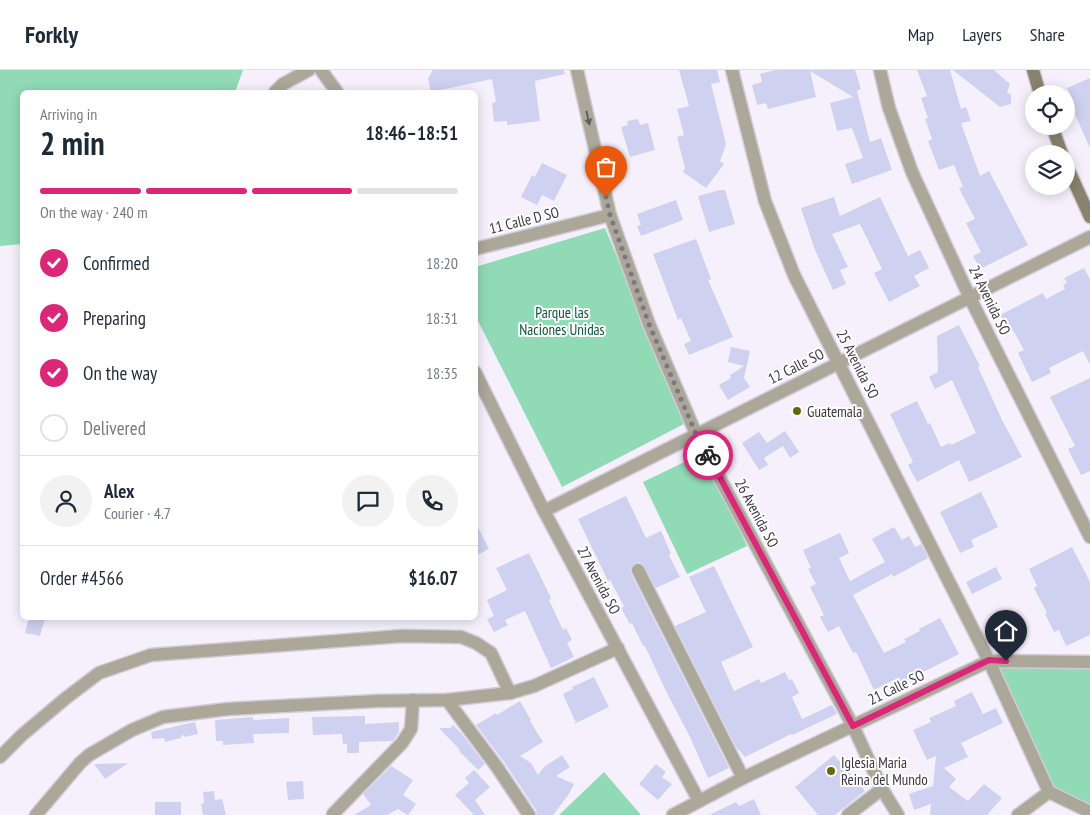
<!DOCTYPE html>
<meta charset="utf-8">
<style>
:root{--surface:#fff;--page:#f2f2f3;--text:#1f2937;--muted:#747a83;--line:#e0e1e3;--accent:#db2777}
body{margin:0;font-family:"PT Sans Narrow",sans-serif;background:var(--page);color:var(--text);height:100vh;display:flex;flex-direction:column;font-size:19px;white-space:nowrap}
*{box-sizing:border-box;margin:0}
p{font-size:16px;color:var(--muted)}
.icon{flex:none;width:28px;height:28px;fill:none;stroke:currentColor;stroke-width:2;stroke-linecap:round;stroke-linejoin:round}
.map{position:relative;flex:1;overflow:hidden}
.sheet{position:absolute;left:20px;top:20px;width:458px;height:530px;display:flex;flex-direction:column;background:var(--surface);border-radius:8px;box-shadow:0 2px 12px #0003}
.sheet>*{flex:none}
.tools{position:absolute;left:1025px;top:15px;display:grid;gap:10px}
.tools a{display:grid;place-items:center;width:50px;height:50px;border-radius:50%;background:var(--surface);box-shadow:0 2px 12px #0003;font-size:25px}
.pin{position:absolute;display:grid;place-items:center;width:42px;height:42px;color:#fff;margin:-51px -21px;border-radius:50% 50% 50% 0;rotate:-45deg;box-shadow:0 0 5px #0007}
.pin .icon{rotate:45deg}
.courier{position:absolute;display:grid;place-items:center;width:50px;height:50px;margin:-25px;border:4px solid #db2777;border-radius:50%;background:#fff;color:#222;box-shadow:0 1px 6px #0007}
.summary em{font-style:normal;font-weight:700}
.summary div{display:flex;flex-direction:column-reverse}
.summary{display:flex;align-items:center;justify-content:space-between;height:85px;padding:0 20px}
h1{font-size:32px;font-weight:700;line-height:38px}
.bar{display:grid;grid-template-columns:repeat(4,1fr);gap:8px 5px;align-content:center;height:60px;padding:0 20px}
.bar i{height:6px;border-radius:4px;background:var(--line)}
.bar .current{background:var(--accent)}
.bar p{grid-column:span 4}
.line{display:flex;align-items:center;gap:12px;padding:0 20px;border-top:1px solid var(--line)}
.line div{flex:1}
.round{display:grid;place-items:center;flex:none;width:52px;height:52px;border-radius:26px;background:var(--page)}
ol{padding:0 20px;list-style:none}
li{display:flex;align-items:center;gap:15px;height:55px}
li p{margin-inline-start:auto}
li .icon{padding:5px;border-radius:50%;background:var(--accent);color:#fff;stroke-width:4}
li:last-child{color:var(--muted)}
li i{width:28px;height:28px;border:2px solid var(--line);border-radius:50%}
header{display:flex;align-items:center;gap:30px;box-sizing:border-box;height:70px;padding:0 25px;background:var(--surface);border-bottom:1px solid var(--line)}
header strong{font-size:24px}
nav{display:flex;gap:28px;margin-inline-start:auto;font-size:18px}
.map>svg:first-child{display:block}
.green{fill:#91dab6}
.building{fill:#cfd1f1}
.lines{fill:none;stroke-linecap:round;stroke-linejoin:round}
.street-casing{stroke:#d1cbd7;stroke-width:15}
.secondary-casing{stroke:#d1cbd7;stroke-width:15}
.street{stroke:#aba799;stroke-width:12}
.secondary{stroke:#89826e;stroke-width:12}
.oneway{fill:#645e60}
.done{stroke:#7e7783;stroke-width:5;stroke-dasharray:0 9}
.route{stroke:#db2777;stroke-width:6}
.poi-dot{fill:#636808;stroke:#fff;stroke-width:2}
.labels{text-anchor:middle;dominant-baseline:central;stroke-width:4;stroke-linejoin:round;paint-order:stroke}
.street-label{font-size:15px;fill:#3d3642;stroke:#fff}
.park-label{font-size:15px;fill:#0a5439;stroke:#fff}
.poi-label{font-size:15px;fill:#3d3642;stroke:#fff;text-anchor:start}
</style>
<header>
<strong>Forkly</strong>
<nav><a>Map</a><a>Layers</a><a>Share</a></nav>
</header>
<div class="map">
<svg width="1090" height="745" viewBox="0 0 1090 745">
<rect width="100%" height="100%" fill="#f6f0fc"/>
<g class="green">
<polygon points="0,0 243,0 235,22 22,22 22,174 0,176"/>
<polygon points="605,158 686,353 562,417 475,245 475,197"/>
<polygon points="703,383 747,476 687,504 643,412"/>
<polygon points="989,591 1090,592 1090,741 1049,722"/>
<polygon points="604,702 641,745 559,745"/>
</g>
<g class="building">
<polygon points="433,0 564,0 565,4 535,11 540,51 507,55 507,51 494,52 492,33 496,32 492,9 431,22 428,8"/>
<polygon points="679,0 717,0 720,12 711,14 726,74 720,91 724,94 706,118 683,102 685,98 677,67 684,65 677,39 689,36"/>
<polygon points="775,0 855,0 861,19 857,21 870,72 881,68 892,100 852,114 845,94 863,88 852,58 837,61 830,33 853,27 810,1 816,27 768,39 766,33 757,35 752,15 762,12 760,4"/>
<polygon points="917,0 950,0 961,39 966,37 971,51 961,53 980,106 989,101 1028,175 980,199 973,186 981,182 966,153 975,149 959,118 963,117 954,95 939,100 928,71 932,69 925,49 928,48 921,28 927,26"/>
<polygon points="953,0 994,0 1010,14 1007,22 1011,25 1011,34 1000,37"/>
<polygon points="1090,8 1090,78 1068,29 1072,28 1067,18"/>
<polygon points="638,49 640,55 648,53 655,80 630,87 621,57 628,55 627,51"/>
<polygon points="542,93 567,105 554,131 542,125 537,135 521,127 532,105 535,107"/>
<polygon points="720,120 725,120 735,154 709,162 698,126"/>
<polygon points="834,127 840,146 880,127 908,186 920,180 929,198 914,206 920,216 889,232 874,203 882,199 860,154 832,164 848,197 840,200 846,214 833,220 815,180 801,138"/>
<polygon points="676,130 683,150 641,166 637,156 641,155 637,144"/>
<polygon points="696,169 711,209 708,210 733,267 689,285 684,274 691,271 681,248 678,250 653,184"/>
<polygon points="1084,198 1090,209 1090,295 1083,281 1049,298 1051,303 1032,312 1018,283 1024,280 1013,260 1009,262 1000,245 1043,223 1046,229 1065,219 1063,215 1067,213 1064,208"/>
<polygon points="959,255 980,296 978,297 1002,350 1022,387 969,412 959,390 917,412 908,395 913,392 890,344 917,331 928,354 930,353 941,377 950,373 951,375 976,363 952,310 935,319 929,307 938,302 937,266"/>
<polygon points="731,277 750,281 744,308 750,317 728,330 719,315 731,308 730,305 744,296 728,292"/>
<polygon points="1090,308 1090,401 1081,405 1068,379 1075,376 1050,327"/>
<polygon points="785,361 799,382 790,388 783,376 764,388 768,395 759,400 742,373 759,362 767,373"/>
<polygon points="981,422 998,457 971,470 974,477 960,483 940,442"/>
<polygon points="626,426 646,468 661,461 671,484 669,485 680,507 656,518 643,494 639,492 635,493 632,495 630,499 631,504 729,698 708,708 690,667 666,621 645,576 643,576 632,553 630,554 621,538 624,536 610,510 608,511 578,449"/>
<polygon points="475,451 489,479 475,486"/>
<polygon points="894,457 902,470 909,466 915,477 921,474 928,488 893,507 892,504 853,525 884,583 906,572 904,569 920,561 919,559 940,548 959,584 899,614 896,609 874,620 856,582 853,583 839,556 828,562 820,547 824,545 810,517 816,514 808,499 811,498 803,480 840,463 849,483 839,488 850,511 885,492 872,469"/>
<polygon points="1072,477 1090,512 1090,565 1066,576 1059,560 1054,562 1045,544 1047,543 1034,518 1037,516 1029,499"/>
<polygon points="529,483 551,528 549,530 563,560 566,558 572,570 567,573 574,587 551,598 525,541 505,550 508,555 494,562 487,549 494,546 487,530 507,520 496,498"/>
<polygon points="714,496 753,577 721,592 734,621 759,609 761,613 785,602 789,610 792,609 799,623 792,627 802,649 832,635 837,644 792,665 791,664 745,687 736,677 675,556 706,542 689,507"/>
<polygon points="996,497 1002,509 972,524 966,512"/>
<polygon points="29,548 45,548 40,566 25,563"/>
<polygon points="594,607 609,637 574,654 577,650 575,651 563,624 573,619 572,617"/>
<polygon points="972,622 983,644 996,638 1003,653 961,673 968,687 944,698 956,709 949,717 968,731 984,714 1002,728 987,745 930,745 931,734 914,740 909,724 933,716 936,686 927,690 913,660 931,652 929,648 956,636 954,631"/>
<polygon points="520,631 531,650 530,651 543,672 520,686 531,693 538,705 544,697 562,685 570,697 556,706 574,714 569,724 553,745 537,745 536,740 504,692 476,655 496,643 497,645"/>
<polygon points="365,646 365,654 399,652 399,662 393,671 359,672 359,683 347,683 347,674 343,674 342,664 313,665 312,647"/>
<polygon points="253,647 253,650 289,648 289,663 253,664 254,673 223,675 223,671 216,671 215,650"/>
<polygon points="195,652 198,664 184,667 184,665 181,666 181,668 165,672 164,668 152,669 151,662"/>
<polygon points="453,655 462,664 485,694 478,700 459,681 460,680 439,658 450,658"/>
<polygon points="834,685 865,721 835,745 818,745 795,717"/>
<polygon points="128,693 105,709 94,694"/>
<polygon points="656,694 666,702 662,707 672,714 658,730 639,714"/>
<polygon points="391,696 413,710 403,725 416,734 408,745 398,739 387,745 354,745 371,735 363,724"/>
<polygon points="474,700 490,717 475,730 485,745 474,745 455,725 469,713 465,708"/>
<polygon points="303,711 304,729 288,730 286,712"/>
<polygon points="214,721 215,730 222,729 226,745 203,745 201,734 204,733 203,722"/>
<polygon points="754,729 761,745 709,745 736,732 739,736"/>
<rect x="155" y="732" width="26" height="13"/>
</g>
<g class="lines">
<g class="street-casing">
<g id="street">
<polyline points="321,0 337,22"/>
<polyline points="577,0 610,145 649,254 696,364 853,656 882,719 898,745"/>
<polyline points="732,0 765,131 794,205 989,591 1049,722 1018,745"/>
<polyline points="880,0 889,38 912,102 970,228 1090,467"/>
<polyline points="275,22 283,14 309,0"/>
<polyline points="475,179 610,145"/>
<polyline points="475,302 544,441 699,731"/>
<path d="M544,441C726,349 909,259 1090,167"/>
<polyline points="638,500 743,708"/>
<polyline points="447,630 497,697 529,745"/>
<polyline points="0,687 22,665 66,628 99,603 151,585 402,566 461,567 476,573 491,583 510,623"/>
<polyline points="1049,722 1088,741 1090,741"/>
<polyline points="333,744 402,673 411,659 413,630"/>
<polyline points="36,745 80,693 89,685 132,660 163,647 228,639 377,631 447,630 510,623 534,616 618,578"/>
<polyline points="673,745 743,708 989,591 1090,592"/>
<polyline points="848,745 882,719"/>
</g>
</g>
<g class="secondary-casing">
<g id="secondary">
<polyline points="1033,0 1040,24"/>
<polyline points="1052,56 1062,84"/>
<polyline points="1066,94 1090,147"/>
</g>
</g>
<use href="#street" class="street"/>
<use href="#secondary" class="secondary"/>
</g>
<defs><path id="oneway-solid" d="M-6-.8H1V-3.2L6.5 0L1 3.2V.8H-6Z" transform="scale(1.25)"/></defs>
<use class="oneway" href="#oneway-solid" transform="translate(588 48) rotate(77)"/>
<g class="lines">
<polyline class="done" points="606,127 610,145 649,254 696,364 708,385"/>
<polyline class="route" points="708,385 853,656 989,590 1006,591"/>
</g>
<g class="poi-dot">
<circle cx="797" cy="341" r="5"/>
<circle cx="831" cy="701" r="5"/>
</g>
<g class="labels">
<g class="street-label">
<text transform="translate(524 150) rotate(-14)">11 Calle D SO</text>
<text transform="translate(990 230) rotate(64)">24 Avenida SO</text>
<text transform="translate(858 294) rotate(63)">25 Avenida SO</text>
<text transform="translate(796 296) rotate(-27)">12 Calle SO</text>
<text transform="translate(757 443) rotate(62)">26 Avenida SO</text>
<text transform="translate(599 510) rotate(62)">27 Avenida SO</text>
<text transform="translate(896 617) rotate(-26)">21 Calle SO</text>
</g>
<g class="park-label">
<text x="562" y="242">Parque las<tspan x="562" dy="17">Naciones Unidas</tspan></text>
</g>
<g class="poi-label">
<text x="807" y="341">Guatemala</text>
<text x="841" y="692">Iglesia Maria<tspan x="841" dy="17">Reina del Mundo</tspan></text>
</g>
</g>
</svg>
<div class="tools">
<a><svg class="icon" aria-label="locate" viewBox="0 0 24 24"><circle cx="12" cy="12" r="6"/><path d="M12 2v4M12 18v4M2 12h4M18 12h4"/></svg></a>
<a><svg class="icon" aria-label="layers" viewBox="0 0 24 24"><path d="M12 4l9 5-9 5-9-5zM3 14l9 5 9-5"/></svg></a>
</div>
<div class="pin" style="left:606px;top:127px;background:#ea580c"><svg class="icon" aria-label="bag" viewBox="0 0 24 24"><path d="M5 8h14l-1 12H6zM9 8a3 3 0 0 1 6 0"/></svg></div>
<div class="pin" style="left:1006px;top:591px;background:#1f2937"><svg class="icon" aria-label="home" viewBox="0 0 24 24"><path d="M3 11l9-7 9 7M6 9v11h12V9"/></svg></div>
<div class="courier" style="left:708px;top:385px"><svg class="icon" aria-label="bike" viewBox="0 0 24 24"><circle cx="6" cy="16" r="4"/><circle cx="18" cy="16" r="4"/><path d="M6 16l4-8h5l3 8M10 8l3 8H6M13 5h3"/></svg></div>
<section class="sheet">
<div class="summary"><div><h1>2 min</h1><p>Arriving in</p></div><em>18:46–18:51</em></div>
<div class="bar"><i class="current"></i><i class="current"></i><i class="current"></i><i></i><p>On the way · 240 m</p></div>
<ol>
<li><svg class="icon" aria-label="check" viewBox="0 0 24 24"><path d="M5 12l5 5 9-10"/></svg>Confirmed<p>18:20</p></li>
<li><svg class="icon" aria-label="check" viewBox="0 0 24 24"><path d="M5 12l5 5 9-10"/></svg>Preparing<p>18:31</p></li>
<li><svg class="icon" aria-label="check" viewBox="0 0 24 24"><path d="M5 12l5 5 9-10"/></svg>On the way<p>18:35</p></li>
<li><i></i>Delivered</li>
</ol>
<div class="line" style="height:90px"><a class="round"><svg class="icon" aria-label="person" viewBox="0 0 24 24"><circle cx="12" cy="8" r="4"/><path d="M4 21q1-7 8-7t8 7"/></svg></a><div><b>Alex</b><p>Courier · 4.7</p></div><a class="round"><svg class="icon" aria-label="chat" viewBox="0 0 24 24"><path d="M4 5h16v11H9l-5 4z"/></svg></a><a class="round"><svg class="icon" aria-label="phone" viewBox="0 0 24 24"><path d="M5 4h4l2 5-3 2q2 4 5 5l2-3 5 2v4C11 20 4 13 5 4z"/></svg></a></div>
<div class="line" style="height:65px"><div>Order #4566</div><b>$16.07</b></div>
</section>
</div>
